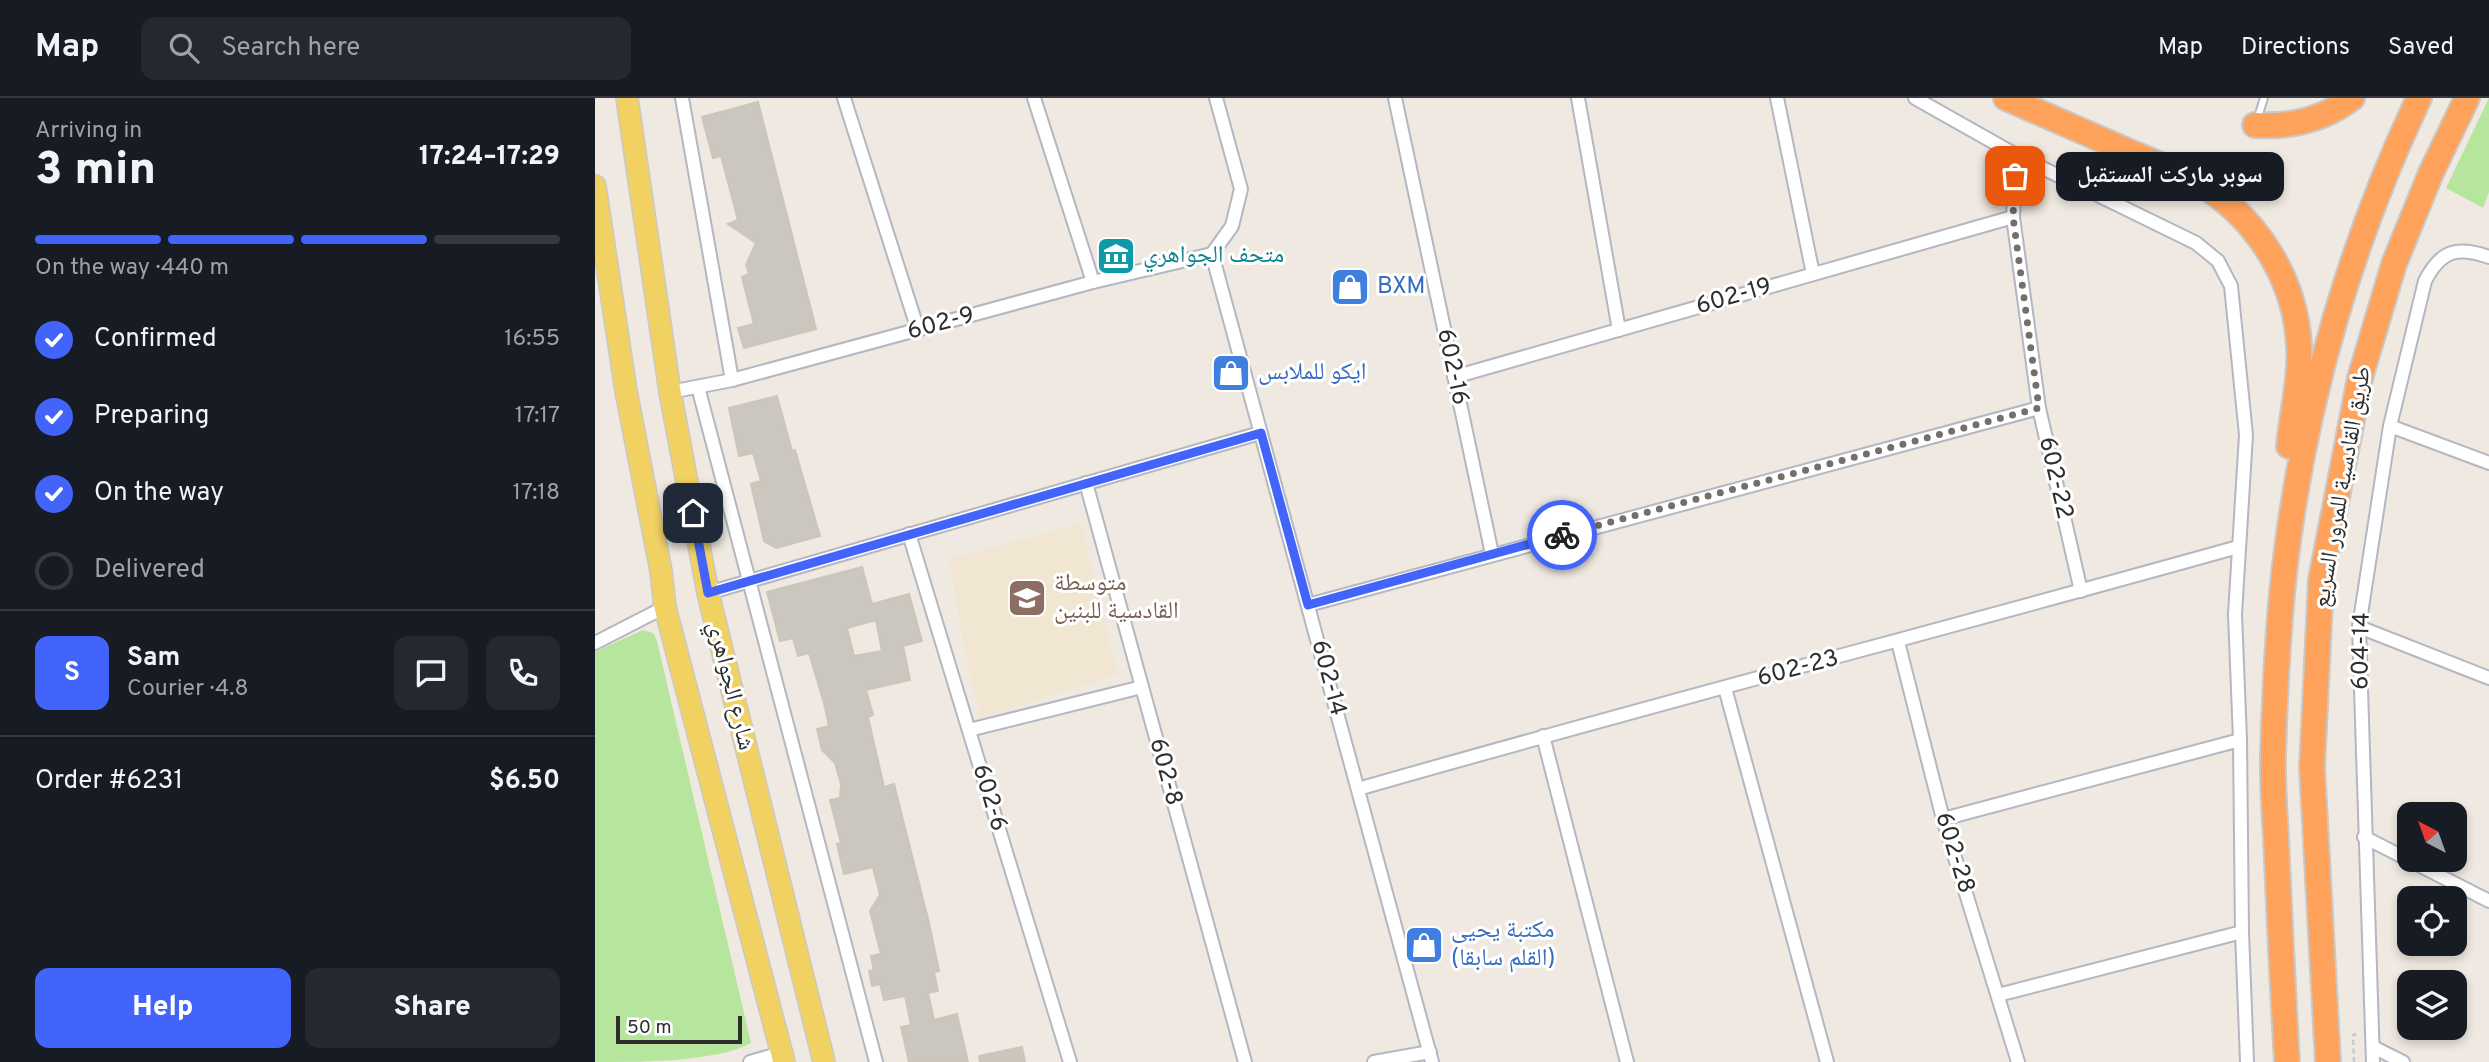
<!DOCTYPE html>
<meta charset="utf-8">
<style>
:root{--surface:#171b24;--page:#242831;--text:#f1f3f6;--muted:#9ea1a6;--line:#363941;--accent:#4264fb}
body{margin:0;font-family:Overpass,"Noto Naskh Arabic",sans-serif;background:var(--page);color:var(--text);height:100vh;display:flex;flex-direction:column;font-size:26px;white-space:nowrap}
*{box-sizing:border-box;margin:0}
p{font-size:23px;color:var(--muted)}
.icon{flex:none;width:38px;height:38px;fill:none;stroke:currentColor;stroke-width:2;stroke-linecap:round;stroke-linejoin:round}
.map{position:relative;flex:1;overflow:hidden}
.side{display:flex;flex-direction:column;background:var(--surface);width:595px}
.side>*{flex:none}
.needle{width:46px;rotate:319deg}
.buttons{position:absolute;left:1802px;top:704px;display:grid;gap:14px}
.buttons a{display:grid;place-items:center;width:70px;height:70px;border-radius:14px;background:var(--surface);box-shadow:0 4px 10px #0003;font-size:35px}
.scale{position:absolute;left:21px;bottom:18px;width:126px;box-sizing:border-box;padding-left:7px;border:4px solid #2e2e2e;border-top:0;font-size:19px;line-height:24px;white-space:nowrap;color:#2e2e2e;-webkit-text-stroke:5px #fff;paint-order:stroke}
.pin{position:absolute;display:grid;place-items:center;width:60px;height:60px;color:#fff;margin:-30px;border-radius:14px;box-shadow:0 4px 10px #0006}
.courier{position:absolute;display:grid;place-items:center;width:70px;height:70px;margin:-35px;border:5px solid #4264fb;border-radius:50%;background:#fff;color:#222;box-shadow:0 2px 9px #0007}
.bubble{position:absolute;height:49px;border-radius:14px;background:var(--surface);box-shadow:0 4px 10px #0003;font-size:23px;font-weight:800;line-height:49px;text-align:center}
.headline em{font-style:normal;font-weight:800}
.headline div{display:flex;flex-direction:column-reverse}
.headline{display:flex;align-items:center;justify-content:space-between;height:119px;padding:0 35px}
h1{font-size:46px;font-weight:800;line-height:52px}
.bar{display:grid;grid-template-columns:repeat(4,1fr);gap:10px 7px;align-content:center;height:84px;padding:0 35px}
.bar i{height:9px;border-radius:5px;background:var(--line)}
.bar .on{background:var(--accent)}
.bar p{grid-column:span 4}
.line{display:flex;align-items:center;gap:18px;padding:0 35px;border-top:2px solid var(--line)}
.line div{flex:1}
.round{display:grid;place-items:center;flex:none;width:74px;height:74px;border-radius:14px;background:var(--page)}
ol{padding:0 35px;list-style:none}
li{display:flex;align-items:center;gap:21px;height:77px}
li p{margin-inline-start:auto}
li .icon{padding:7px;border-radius:50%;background:var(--accent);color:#fff;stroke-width:4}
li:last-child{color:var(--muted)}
li i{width:38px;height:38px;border:4px solid var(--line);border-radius:50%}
.cta{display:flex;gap:14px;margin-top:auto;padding:14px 35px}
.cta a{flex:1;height:80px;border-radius:14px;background:var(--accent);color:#fff;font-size:28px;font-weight:800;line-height:80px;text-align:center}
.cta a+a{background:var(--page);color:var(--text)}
header{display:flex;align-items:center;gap:42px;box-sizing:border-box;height:98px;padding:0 35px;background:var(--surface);border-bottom:2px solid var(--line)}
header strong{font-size:33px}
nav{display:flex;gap:38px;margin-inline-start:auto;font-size:24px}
.search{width:490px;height:63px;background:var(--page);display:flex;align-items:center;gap:18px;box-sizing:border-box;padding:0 24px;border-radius:14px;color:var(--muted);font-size:26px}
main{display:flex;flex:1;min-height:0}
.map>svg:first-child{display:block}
.education{fill:#f0e6d1}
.green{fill:#b6e59e}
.building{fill:#cbc7bf;stroke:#cbc5ba;stroke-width:2;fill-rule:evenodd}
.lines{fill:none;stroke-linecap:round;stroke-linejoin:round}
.lane-casing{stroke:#b4b7c1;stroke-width:10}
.street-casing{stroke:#b4b7c1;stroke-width:16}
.primary-casing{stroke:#c9c9c9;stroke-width:24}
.highway-casing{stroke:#c9c9c9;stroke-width:28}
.path{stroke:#c9c9c9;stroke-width:2.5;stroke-dasharray:5 3.5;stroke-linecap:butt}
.lane{stroke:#fff;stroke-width:6}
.street{stroke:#fff;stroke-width:12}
.primary{stroke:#f2d163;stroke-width:21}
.highway{stroke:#ffa35c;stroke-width:24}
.done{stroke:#726f6d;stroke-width:7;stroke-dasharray:0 12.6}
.route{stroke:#4264fb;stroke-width:9}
.labels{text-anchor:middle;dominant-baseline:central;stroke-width:6;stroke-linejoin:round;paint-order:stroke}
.culture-label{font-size:24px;fill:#0d838f;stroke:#fff;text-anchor:start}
.shop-label{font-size:24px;fill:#366cbe;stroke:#fff;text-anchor:start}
.street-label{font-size:24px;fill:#2e2e2e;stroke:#fff}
.education-label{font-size:24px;fill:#785e54;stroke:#fff;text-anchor:start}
</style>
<header>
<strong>Map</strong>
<div class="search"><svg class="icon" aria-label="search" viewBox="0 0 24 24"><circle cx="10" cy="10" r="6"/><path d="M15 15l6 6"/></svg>Search here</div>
<nav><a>Map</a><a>Directions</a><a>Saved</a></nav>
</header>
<main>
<section class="side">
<div class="headline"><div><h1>3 min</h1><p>Arriving in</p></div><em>17:24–17:29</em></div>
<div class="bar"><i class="on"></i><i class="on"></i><i class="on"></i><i></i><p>On the way · 440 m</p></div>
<ol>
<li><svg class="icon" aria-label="check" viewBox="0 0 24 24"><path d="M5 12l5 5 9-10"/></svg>Confirmed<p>16:55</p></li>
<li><svg class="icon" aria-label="check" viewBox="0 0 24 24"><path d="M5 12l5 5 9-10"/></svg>Preparing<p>17:17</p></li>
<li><svg class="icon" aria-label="check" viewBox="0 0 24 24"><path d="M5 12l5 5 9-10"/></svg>On the way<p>17:18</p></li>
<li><i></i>Delivered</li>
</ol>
<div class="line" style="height:126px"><b class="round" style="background:var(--accent);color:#fff">S</b><div><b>Sam</b><p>Courier · 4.8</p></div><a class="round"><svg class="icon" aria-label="chat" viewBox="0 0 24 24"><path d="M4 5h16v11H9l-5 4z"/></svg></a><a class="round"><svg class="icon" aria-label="phone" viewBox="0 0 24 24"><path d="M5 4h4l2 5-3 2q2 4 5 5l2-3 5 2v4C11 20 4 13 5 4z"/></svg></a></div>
<div class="line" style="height:91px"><div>Order #6231</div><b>$6.50</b></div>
<div class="cta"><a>Help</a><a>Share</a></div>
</section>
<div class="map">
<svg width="1894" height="964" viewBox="0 0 1894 964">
<rect width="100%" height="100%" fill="#efe9e1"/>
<polygon class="education" points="486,426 522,577 385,620 367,538 354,461"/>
<g class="green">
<polygon points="1894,0 1894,94 1888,110 1851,90"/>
<path d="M48,532L58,535L62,543L156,945C122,964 45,964 0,964V554Z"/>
</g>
<g class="building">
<polygon points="163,4 221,231 149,250 143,230 159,226 147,179 154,176 151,167 161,145 133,126 143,122 126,58 118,60 107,19"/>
<polygon points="182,298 197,353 200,352 225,438 181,450 169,443 156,386 166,383 158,355 144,358 134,310"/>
<path d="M267,469L277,506L314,496L327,543L308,548L315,582L271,592L278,617L273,619L289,689L299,686L334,825L344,873L339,874L343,893L333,895L339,922L362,916L373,964H314L306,929L316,927L310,898L289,902L285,886L277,888L274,873L279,872L276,858L286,856L275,813L285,797L278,769L249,776L242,746L246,745L235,702L245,700L246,686L240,665L227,652L222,631L234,628L229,605L214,555L203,558L198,540L185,543L172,494ZM281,522L287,553L259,558L252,530Z"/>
<polygon points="427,949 430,964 385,964 384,958"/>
</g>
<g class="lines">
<g class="lane-casing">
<polyline id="lane" points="1662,22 1669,0"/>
</g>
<g class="street-casing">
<g id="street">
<polyline points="87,0 137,282"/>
<polyline points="249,0 323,232"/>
<polyline points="439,0 498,184"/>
<polyline points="800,0 897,456"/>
<polyline points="983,0 1024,232"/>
<polyline points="1182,0 1218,176"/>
<polyline points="1320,0 1421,57 1601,145 1623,163 1636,188 1651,337 1640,516 1645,642 1647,834 1652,964"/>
<polyline points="1421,57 1418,119 1444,310 1486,493"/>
<polyline points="617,156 837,964"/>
<polyline points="617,156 637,128 646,91 621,0"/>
<polyline points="859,279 1418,119"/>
<polyline points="103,289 281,964"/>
<polyline points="75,294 137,282 498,184 617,156"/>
<polyline points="1795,328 1894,365"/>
<polyline points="491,385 650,964"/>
<polyline points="314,436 475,964"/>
<polyline points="113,495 665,335"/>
<polyline points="713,507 1444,310"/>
<polyline points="1764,529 1894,580"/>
<polyline points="1303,544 1348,721 1423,964"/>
<polyline points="0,545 70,509"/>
<polyline points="1130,590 1232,964"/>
<polyline points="374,632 547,589"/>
<polyline points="948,638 1032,964"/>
<path d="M763,691C1055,607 1350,531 1643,449"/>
<polyline points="1348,721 1645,642"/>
<polyline points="1769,739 1894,803"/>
<polyline points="1403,897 1647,834"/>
<polyline points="1778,949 1808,964"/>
<polyline points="155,964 186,955"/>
<polyline points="779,964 835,954"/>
<path d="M1778,964L1764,529L1795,328L1830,183C1846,152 1862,148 1894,159"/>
</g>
</g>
<g class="primary-casing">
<g id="primary">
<polyline points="32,0 75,294 113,495 229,964"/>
<polyline points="0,88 31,293 66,473 70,509 189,964"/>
</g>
</g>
<g class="highway-casing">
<g id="highway">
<path d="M1411,0C1450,17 1489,34 1528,51C1557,64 1588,75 1615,92C1666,127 1701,185 1704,248C1706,282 1697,314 1694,348"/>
<path d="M1660,27C1697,29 1728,22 1757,0"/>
<path d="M1692,964C1688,897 1685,830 1682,763C1681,728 1677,692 1678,657C1680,589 1683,518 1692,451C1712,296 1757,141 1824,0"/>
<polyline points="1733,964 1717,669 1726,482 1765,280 1799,166 1836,75 1872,0"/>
</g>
</g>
<polyline class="path" points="1759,964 1758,937 1763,936"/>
<use href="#lane" class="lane"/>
<use href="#street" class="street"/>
<use href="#primary" class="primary"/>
<use href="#highway" class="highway"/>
</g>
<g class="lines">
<polyline class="done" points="967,437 1444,310 1418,119 1420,78"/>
<polyline class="route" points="98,415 113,495 666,335 713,507 967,437"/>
</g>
<defs>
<g id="museum-square" transform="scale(2.0125)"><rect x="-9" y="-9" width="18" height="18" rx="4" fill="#0f9aa8" stroke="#fff"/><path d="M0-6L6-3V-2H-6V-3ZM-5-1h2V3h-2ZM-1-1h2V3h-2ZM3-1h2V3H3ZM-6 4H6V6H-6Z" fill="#fff"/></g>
<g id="shop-square" transform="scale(2.0125)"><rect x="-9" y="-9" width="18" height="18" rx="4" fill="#3f7fe0" stroke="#fff"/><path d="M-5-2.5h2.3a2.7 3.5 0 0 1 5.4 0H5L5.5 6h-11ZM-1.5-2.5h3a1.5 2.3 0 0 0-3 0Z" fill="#fff"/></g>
<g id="school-square" transform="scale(2.0125)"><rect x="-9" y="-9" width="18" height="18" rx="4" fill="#8d6e63" stroke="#fff"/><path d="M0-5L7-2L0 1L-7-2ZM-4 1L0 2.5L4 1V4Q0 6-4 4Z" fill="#fff"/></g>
</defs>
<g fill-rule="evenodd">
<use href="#museum-square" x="521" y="158"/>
<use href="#shop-square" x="755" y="189"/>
<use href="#shop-square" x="636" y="275"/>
<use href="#school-square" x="432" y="500"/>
<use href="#shop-square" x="829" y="847"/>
</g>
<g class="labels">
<g class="culture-label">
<text x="548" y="158">متحف الجواهري</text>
</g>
<g class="shop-label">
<text x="782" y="189">BXM</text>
<text x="663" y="275">ايكو للملابس</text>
<text x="856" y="833">مكتبة يحيى<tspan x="856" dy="28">(القلم سابقا)</tspan></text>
</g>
<g class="street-label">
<text transform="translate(1139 199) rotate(-16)">602-19</text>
<text transform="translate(346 226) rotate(-15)">602-9</text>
<text transform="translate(857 269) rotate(78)">602-16</text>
<text transform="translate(1460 380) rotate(77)">602-22</text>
<text transform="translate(1748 389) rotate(-80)">طريق القادسية للمرور السريع</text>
<text transform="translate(1767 553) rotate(-89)">604-14</text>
<text transform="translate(1203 571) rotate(-15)">602-23</text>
<text transform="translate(733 580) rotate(75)">602-14</text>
<text transform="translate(135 588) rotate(76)">شارع الجواهري</text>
<text transform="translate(570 674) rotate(75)">602-8</text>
<text transform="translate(394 700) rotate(73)">602-6</text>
<text transform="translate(1359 755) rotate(73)">602-28</text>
</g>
<g class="education-label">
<text x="459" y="486">متوسطة<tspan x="459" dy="28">القادسية للبنين</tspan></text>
</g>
</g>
</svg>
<div class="buttons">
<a><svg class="needle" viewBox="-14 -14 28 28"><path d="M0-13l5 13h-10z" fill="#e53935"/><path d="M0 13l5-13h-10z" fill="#9ea1a6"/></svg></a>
<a><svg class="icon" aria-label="locate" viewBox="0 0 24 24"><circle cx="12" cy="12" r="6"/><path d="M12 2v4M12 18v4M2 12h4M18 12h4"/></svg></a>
<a><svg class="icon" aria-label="layers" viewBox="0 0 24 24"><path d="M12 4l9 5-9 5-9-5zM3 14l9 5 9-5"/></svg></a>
</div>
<div class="scale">50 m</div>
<div class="pin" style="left:1420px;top:78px;background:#ea580c"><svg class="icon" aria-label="bag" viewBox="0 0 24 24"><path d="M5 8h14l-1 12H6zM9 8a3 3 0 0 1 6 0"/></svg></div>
<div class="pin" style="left:98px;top:415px;background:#1f2937"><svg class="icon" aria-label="home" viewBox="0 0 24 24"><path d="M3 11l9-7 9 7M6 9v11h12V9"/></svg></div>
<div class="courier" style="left:967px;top:437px"><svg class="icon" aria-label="bike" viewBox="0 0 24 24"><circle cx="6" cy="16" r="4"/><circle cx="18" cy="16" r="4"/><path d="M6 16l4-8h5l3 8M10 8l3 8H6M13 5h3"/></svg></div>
<div class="bubble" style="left:1461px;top:54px;width:228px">سوبر ماركت المستقبل</div>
</div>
</main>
